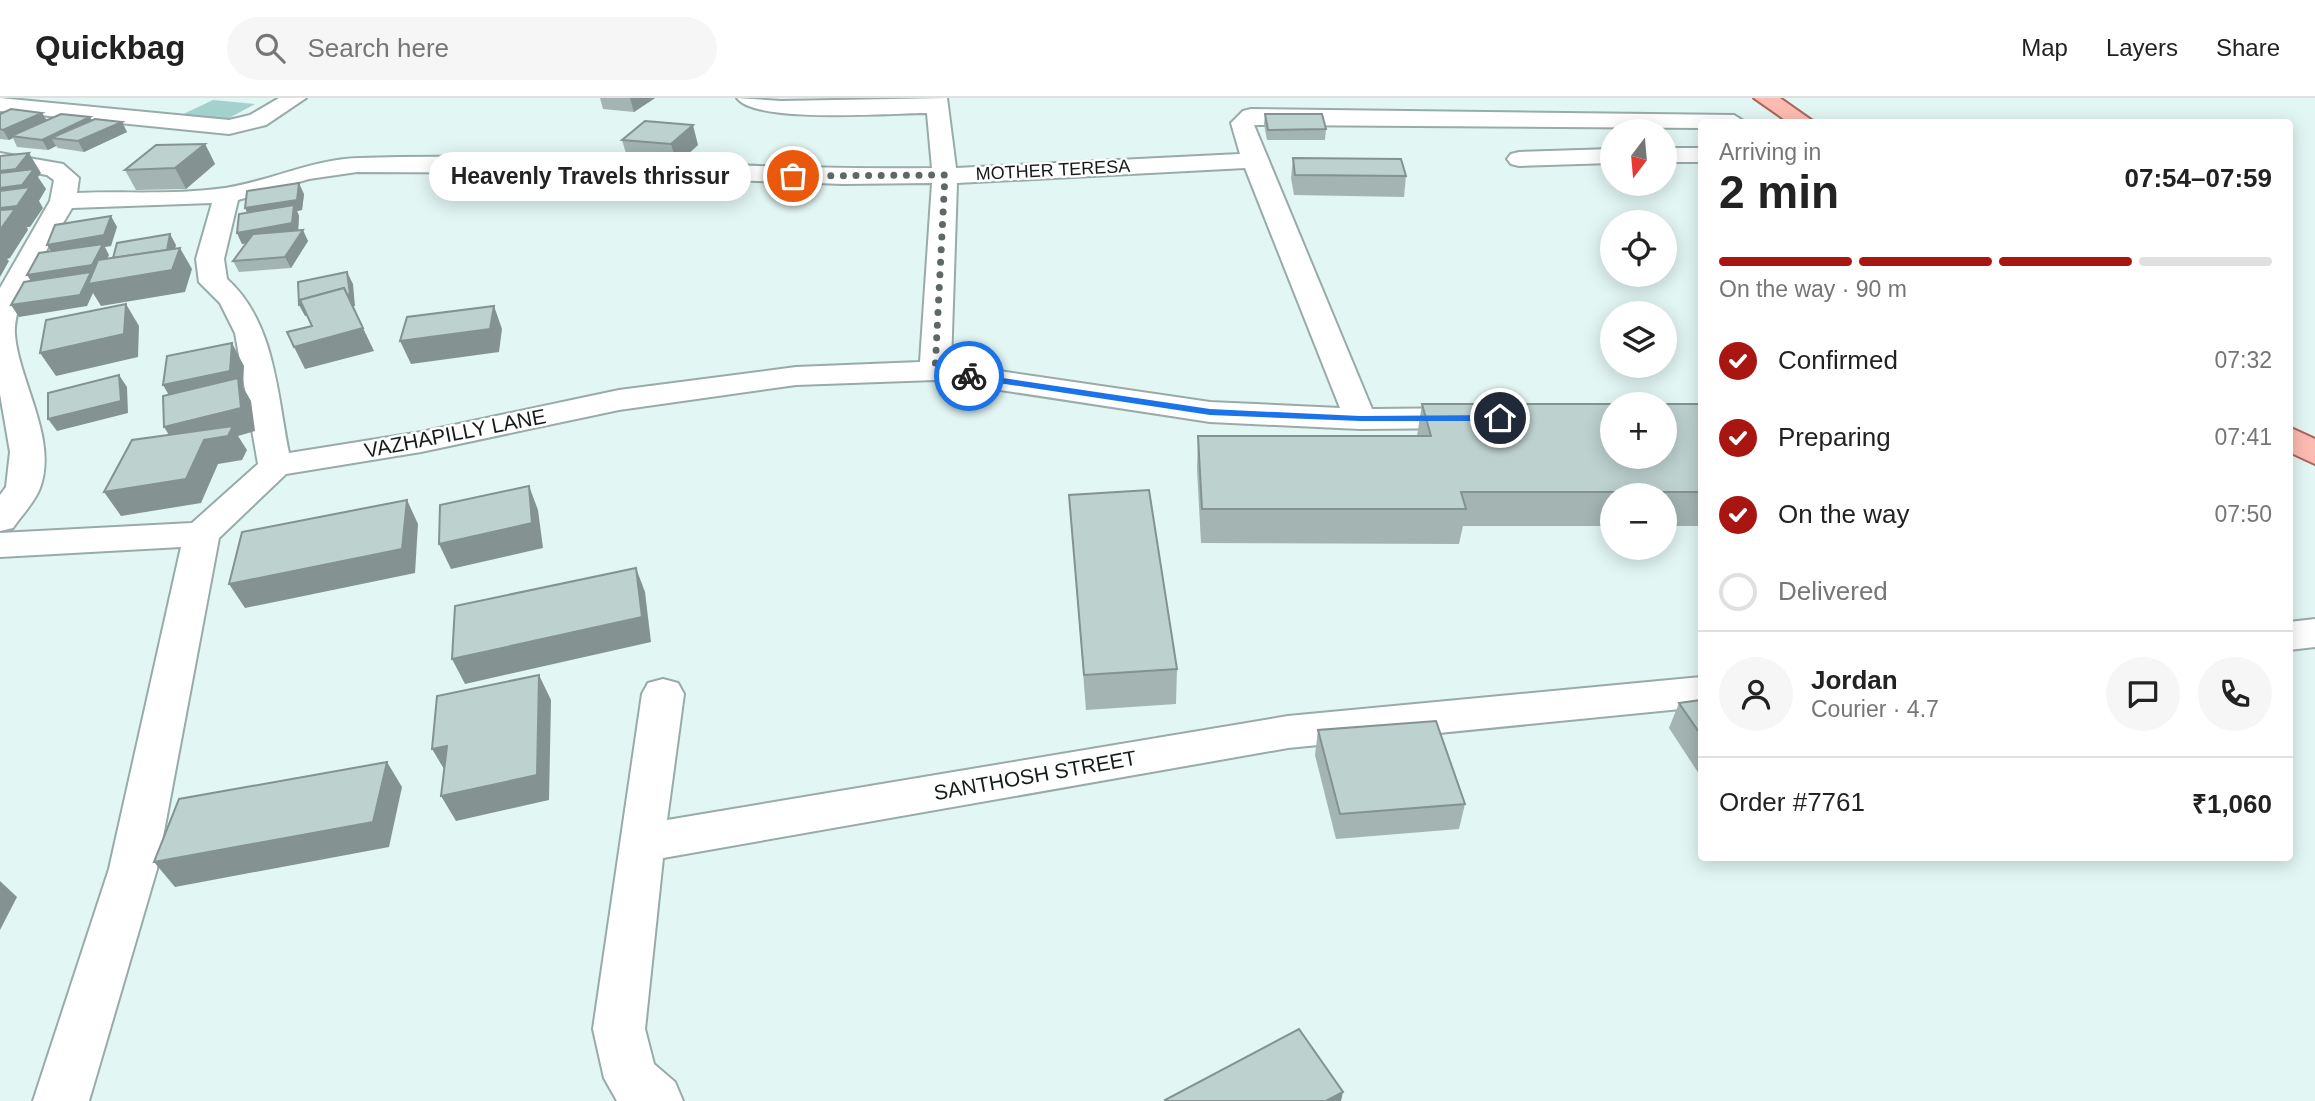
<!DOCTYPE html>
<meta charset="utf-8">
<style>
:root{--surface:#fff;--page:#f6f6f6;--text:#222;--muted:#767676;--line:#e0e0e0;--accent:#a91611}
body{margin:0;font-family:Arial,sans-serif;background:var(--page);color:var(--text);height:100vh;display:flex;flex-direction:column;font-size:26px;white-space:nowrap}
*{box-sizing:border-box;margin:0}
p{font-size:23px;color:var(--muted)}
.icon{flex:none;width:38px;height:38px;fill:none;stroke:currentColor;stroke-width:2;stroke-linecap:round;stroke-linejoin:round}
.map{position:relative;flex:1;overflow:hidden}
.sheet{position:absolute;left:1698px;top:21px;width:595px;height:742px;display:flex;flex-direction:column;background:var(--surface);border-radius:7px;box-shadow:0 4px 18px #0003}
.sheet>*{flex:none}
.needle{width:46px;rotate:196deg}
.controls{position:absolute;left:1600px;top:21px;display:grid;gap:14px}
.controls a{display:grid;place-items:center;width:77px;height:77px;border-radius:50%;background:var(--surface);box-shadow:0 4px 18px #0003;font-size:35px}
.pin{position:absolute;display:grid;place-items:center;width:60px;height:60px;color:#fff;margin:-30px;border:4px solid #fff;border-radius:50%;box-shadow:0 2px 7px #0007}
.courier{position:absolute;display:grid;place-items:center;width:70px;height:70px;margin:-35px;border:5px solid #1a73e8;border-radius:50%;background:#fff;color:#222;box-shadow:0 2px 9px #0007}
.bubble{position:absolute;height:49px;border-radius:24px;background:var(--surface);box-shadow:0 4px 18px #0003;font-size:23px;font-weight:800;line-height:49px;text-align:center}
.overview em{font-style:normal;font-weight:800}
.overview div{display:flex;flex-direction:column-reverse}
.overview{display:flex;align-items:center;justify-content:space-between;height:119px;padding:0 21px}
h1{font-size:46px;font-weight:800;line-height:52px}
.bar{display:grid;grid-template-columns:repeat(4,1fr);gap:10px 7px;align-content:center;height:84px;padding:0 21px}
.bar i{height:9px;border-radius:5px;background:var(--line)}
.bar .current{background:var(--accent)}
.bar p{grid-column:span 4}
.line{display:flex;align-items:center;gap:18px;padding:0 21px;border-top:2px solid var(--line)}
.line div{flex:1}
.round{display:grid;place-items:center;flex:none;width:74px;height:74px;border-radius:37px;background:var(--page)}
ol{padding:0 21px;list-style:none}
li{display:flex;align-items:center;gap:21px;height:77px}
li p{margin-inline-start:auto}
li .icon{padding:7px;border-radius:50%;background:var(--accent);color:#fff;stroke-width:4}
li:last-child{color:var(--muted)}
li i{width:38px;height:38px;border:4px solid var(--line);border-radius:50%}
header{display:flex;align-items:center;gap:42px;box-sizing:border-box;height:98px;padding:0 35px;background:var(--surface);border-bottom:2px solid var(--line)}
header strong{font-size:33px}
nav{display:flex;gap:38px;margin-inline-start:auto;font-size:24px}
.search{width:490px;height:63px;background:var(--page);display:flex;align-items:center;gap:18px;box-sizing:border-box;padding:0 24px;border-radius:38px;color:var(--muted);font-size:26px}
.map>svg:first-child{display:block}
.water{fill:#a3d2cd}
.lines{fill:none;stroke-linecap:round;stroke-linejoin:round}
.street-casing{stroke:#98aba9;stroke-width:4}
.primary-casing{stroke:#ac655b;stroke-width:4}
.street{fill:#fff;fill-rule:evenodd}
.primary{fill:#febbb2;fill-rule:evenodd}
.wall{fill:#a3b4b2}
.shaded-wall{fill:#849291}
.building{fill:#bdd1cf;stroke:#849291;stroke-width:2}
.route{fill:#1a73e8}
.done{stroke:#5d6867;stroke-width:7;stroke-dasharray:0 12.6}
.labels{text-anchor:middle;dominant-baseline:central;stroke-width:5;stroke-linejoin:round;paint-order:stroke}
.far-street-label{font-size:18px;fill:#151c1b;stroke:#fff}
.street-label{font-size:21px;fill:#151c1b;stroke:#fff}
</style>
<header>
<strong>Quickbag</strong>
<div class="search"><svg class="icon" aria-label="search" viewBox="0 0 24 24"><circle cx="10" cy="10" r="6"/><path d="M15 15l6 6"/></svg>Search here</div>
<nav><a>Map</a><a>Layers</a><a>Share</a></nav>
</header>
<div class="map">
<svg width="2315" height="1003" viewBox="0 0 2315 1003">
<rect width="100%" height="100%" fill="#e2f6f4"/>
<polygon class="water" points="213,2 255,6 220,25 175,20"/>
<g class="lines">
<g class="street-casing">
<g id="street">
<polygon points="0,0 229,22 250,17 279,0 306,0 266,27 229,36 0,13"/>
<path d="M737,0L781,3L947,0L956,70L1240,56L1231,25L1243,13L1251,11L1734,17L1745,24H1701V30L1254,27L1372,311L1473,310L1484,313L1489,320L1484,327L1473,330L1360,331L1210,324L935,282L796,287L619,312L421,354L286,376L219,440L157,771L89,1003H33L109,771L181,449L0,459V435L192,425L258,366L235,235L220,205L199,184L196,161L212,105L72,110C54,142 12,200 15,237C19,284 58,341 40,390C35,404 21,418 13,430L0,433V397L6,389L10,354L0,296V190L50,103L54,82L47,77L0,69V55L63,66L79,80L77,95C125,93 177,97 225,90C271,83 312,61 360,60C550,54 741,73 932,70L927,15C892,15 755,26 737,0ZM1245,70L1340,310L1210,304L951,266L957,85ZM357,74L536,75L843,86L932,85L920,264L796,269L619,292L421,334L289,355C277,296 275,224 227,181L224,161L238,102L309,81Z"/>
<rect x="1664" y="50" width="37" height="14"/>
<polygon points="1612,51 1612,65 1519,68 1511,66 1507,61 1511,56 1519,54"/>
<polygon points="2315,521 2315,549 2289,552 2289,524"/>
<polygon points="1701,579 1701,609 1288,650 663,760 645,931 654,966 675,984 683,1003 617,1003 604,980 593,931 642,596 648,585 663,581 678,585 684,596 667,722 1288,618"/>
</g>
</g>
<g class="primary-casing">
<g id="primary">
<polygon points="1754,0 1780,0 1814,24 1788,24"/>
<polygon points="2289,329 2315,341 2315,366 2289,354"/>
</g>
</g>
<use href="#street" class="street"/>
<use href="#primary" class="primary"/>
</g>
<g class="wall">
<polygon points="600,0 655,0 634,14 603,11"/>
<polygon points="42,15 47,22 90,19 92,22 122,24 127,34 84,54 58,50 56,48 48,52 17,49 13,40 9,42 0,41 0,16"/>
<polygon points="1265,16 1326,31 1325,42 1267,42 1264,26"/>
<polygon points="622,42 698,47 677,66 628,62"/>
<polygon points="205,46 215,66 186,91 136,92 125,72"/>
<polygon points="1293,60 1406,78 1404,99 1294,97 1291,80"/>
<polygon points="304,96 302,112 297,113 299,118 298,133 308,143 291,170 239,174 233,163 246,145 242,146 237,135 247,115"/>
<polygon points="1422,306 1701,306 1701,428 1664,428 1664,397 1612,397 1612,428 1463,428 1459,446 1201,445 1197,371 1198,338 1417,338"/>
<polygon points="1069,397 1177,571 1176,606 1086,612"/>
<polygon points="1701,602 1701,679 1669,630 1679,605"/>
<polygon points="1318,632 1465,706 1459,731 1336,741 1315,657"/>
</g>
<g class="shaded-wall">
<polygon points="630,0 655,0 634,14"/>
<polygon points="42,15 48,25 11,38 13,40 9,42 3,32"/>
<polygon points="90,19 96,29 51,40 56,48 48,52 42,42"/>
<polygon points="122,24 127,34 84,54 78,43"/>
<polygon points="693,27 698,47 677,66 671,46"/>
<polygon points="205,46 215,66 186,91 175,70"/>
<polygon points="29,55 41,75 38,79 46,91 39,103 43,110 30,129 27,129 28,132 10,160 7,161 9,163 0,179 0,59"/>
<polygon points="299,85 304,96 302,112 297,113 299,118 298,136 242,146 237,135 250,121 245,110"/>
<polygon points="111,118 117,129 111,148 105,149 109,157 99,179 180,150 192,171 185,194 101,208 93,195 87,208 19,219 11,207 34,188 27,177 54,158 47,147"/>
<polygon points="303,132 308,143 291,170 285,159"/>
<polygon points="170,136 176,147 172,167 118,176"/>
<polygon points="347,174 353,186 355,208 305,218 299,207"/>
<polygon points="126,206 139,228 138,259 56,278 40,255"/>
<polygon points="494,208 502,231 499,254 411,266 400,243"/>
<polygon points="363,230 374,253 305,271 294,249"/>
<polygon points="232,245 244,268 243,289 251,303 255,333 238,338 247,352 242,362 218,366 201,405 121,418 104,394 179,353 164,329 177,311 163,287"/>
<polygon points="119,277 127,289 128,315 57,333 48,321"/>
<polygon points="529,388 538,412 543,450 451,471 439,446"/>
<polygon points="407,402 418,426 415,475 245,510 229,486"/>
<polygon points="636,470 645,494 651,544 465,586 452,561"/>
<polygon points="539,577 551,602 549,702 456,723 441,698"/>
<polygon points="447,648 447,676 432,651"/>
<polygon points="387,664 402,689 389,749 175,789 154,764"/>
<polygon points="0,783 17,799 0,832"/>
<polygon points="1343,994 1341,1003 1326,1003"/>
</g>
<g class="building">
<polygon points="11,11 42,15 3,32 0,31 0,16"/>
<polygon points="61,16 90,19 42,42 11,38"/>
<polygon points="1265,16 1322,16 1326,31 1268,32"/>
<polygon points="95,21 122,24 78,43 51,40"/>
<polygon points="645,23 693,27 671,46 622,42"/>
<polygon points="205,46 175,70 125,72 156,47"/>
<polygon points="29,55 16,71 0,73 0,58"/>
<polygon points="1293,60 1401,61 1406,78 1295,77"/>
<polygon points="34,71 22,87 0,90 0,75"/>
<polygon points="299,85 297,102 245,110 247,93"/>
<polygon points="30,89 17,108 0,110 0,93"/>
<polygon points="294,107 292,125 237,135 239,116"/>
<polygon points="15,111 0,132 0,112"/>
<polygon points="111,118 104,137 47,147 55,127"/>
<polygon points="303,132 285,159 233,163 253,136"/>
<polygon points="170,136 167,152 113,160 117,145"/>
<polygon points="103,146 92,167 27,177 39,155"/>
<polygon points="180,150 172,172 88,186 98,162"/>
<polygon points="91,174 80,197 11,207 24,184"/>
<polygon points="347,174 350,196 347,197 344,190 300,202 302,206 299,207 298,184"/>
<polygon points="344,190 363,230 294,249 287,234 312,228 300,202"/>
<polygon points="126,206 124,236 40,255 46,222"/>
<polygon points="494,208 490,231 400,243 407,219"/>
<polygon points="232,245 230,273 163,287 167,258"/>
<polygon points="119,277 121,303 48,321 48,295"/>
<polygon points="238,280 241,310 164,329 163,298"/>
<polygon points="1422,306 1612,306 1612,359 1664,359 1664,306 1701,306 1701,394 1461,394 1466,411 1202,411 1198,338 1431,338"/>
<polygon points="233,328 228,338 204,342 186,381 104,394 132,342"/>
<polygon points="529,388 532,425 439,446 440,407"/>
<polygon points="1149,392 1177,571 1084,577 1069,397"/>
<polygon points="407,402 402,451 229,486 242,434"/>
<polygon points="636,470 642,519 452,561 455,508"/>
<polygon points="539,577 537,677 441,698 447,648 432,651 437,598"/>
<polygon points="1701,602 1701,637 1679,605"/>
<polygon points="1436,623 1465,706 1340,716 1318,632"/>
<polygon points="387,664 373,724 154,764 179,701"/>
<polygon points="1299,931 1343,994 1326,1003 1166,1003 1165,1002"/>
</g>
<polygon class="route" points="969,275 1210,311 1360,318 1500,317 1505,320 1500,323 1360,323 1210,317 966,280"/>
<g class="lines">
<polyline class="done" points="793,78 945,77 935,273 969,278"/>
</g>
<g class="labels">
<g class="far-street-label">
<text transform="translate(1053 72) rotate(-3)">MOTHER TERESA</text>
</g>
<g class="street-label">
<text transform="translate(455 335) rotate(-11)">VAZHAPILLY LANE</text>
<text transform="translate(1035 677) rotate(-10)">SANTHOSH STREET</text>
</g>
</g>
</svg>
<div class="controls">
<a><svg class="needle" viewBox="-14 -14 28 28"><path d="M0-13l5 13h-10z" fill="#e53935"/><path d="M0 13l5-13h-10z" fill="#767676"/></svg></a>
<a><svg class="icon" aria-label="locate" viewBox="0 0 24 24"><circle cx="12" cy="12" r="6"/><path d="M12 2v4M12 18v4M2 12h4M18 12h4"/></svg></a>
<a><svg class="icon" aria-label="layers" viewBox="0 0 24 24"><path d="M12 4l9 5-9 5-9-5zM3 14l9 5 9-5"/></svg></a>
<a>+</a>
<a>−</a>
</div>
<div class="pin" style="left:793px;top:78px;background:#ea580c"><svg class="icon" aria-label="bag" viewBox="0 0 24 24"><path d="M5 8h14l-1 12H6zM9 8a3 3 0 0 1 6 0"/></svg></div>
<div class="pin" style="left:1500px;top:320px;background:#1f2937"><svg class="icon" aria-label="home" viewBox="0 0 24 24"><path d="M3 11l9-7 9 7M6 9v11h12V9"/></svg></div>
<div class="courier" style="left:969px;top:278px"><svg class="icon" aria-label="bike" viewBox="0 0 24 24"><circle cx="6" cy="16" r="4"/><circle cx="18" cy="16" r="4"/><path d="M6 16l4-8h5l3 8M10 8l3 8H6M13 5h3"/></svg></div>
<div class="bubble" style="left:429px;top:54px;width:322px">Heavenly Travels thrissur</div>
<section class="sheet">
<div class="overview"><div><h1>2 min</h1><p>Arriving in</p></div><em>07:54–07:59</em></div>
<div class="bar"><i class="current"></i><i class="current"></i><i class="current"></i><i></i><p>On the way · 90 m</p></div>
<ol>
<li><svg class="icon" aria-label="check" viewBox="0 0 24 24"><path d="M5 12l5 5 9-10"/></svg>Confirmed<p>07:32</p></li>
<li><svg class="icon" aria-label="check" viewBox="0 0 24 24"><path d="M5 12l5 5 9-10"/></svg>Preparing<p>07:41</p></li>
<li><svg class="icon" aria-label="check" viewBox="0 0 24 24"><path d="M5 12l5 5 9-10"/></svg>On the way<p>07:50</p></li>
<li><i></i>Delivered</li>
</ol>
<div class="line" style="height:126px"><a class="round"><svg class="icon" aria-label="person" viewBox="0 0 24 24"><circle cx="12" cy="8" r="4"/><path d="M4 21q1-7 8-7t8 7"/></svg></a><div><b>Jordan</b><p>Courier · 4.7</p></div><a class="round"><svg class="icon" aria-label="chat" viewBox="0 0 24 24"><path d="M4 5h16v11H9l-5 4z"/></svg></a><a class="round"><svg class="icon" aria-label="phone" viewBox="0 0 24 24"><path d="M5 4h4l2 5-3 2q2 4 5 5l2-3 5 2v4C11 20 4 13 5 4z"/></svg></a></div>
<div class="line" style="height:91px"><div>Order #7761</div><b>₹1,060</b></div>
</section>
</div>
